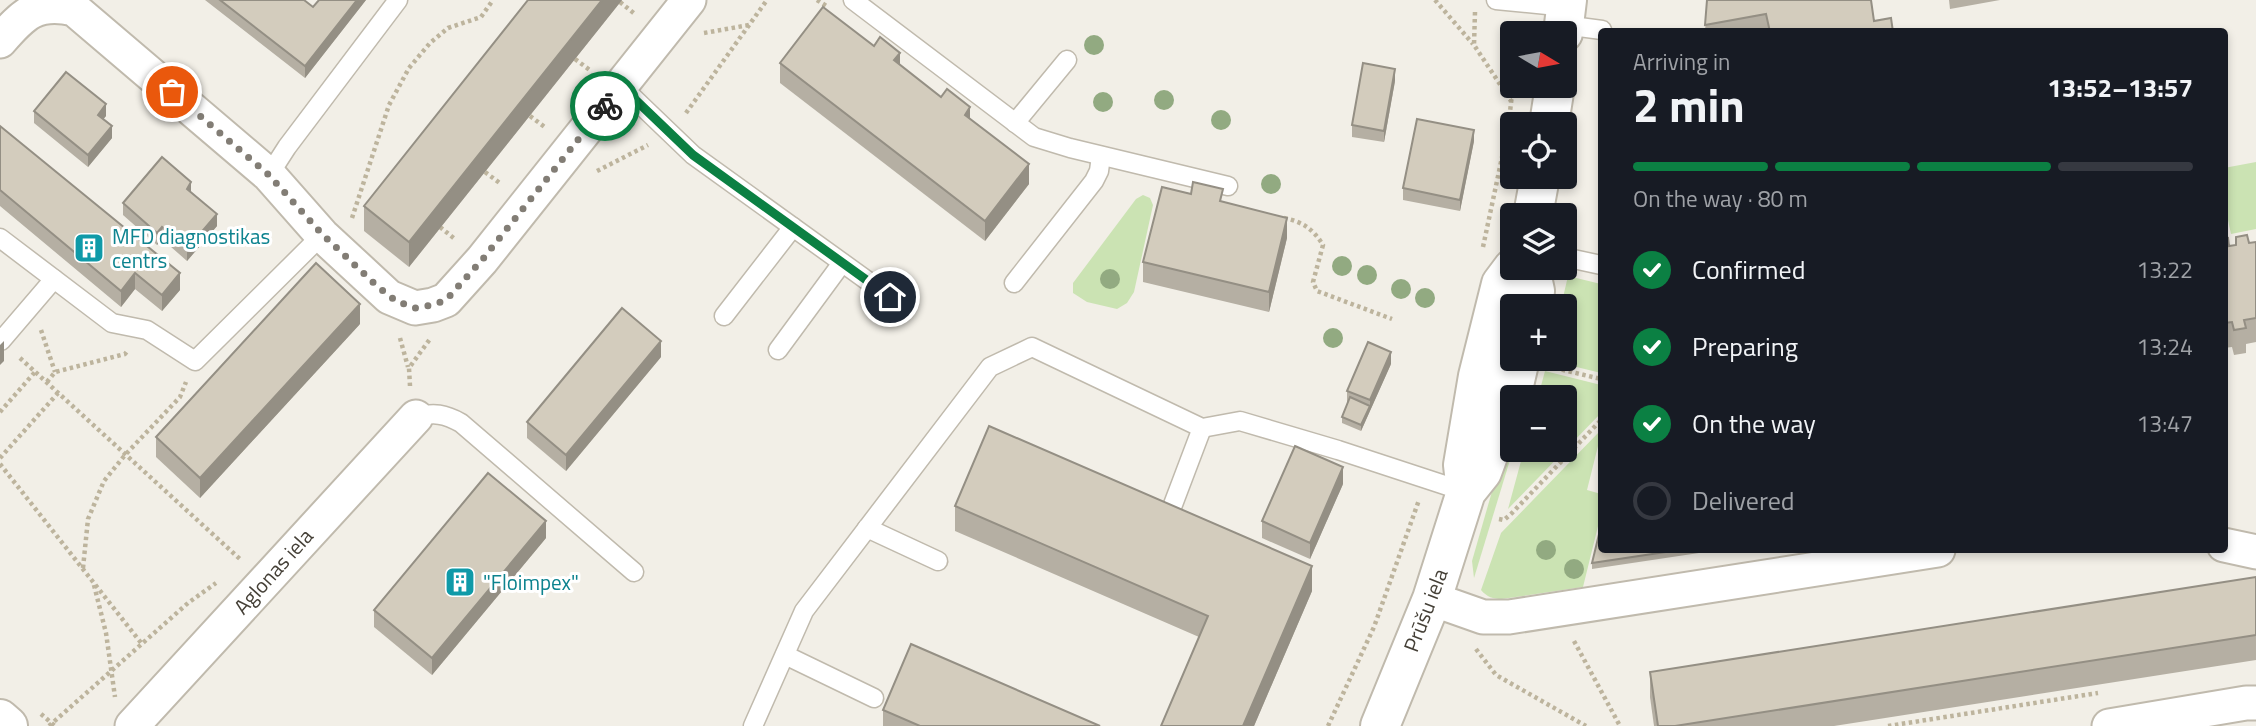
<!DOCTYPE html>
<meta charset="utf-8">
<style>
:root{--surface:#171b24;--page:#20242c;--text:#f1f3f6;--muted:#9ea1a6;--line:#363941;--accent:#0b8043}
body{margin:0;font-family:"Titillium Web",sans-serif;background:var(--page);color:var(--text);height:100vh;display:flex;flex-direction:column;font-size:26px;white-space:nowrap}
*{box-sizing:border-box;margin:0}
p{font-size:23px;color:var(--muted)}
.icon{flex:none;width:38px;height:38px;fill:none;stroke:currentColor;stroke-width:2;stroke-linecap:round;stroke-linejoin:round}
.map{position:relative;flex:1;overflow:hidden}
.drawer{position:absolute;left:1598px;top:28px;width:630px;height:525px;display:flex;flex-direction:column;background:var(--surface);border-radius:7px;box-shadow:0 4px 10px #0003}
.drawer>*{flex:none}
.needle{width:46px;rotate:100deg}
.fabs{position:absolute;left:1500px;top:21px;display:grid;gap:14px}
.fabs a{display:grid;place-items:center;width:77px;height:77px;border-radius:7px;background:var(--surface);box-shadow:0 4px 10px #0003;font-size:35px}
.pin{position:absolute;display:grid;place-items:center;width:60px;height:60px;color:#fff;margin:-30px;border:4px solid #fff;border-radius:50%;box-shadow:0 2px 7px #0007}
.courier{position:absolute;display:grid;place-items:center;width:70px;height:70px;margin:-35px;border:5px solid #0b8043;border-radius:50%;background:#fff;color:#222;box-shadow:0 2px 9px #0007}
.overview em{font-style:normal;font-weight:700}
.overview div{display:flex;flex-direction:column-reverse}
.overview{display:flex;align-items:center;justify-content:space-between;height:119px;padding:0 35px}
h1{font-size:46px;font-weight:700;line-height:52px}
.bar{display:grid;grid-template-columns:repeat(4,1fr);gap:10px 7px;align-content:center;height:84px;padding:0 35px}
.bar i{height:9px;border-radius:5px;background:var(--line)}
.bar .active{background:var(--accent)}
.bar p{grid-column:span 4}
ol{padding:0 35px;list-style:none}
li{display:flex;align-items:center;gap:21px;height:77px}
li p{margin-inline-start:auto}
li .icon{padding:7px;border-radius:50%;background:var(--accent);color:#fff;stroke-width:4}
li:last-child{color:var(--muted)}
li i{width:38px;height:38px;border:4px solid var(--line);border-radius:50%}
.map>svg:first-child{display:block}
.green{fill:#cbe3b3}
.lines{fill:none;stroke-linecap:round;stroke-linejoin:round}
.service-casing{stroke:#c0baad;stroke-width:21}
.minor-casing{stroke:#c0baad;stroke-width:37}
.tertiary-casing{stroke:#c0baad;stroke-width:42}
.path{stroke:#bdb49d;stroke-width:4.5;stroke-dasharray:3.5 3.5;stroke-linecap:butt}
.service{stroke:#fff;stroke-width:18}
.minor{stroke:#fff;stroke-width:33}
.tertiary{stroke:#fff;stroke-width:38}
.tree{fill:#92aa81}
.wall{fill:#b5afa3}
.shaded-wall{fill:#948f84}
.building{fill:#d3ccbd;stroke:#948f84;stroke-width:2}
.done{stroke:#827d75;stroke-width:7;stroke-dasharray:0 12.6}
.route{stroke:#0b8043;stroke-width:9}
.labels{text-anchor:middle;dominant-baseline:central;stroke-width:6;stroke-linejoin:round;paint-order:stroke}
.culture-label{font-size:21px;fill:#0d838f;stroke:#fff;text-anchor:start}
.street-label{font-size:21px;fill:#454037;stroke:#fff}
</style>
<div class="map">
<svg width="2256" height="726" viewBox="0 0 2256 726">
<rect width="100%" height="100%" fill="#f2efe7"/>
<g class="green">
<polygon points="2256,162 2256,229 2231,234 2224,202 2224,168"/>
<polygon points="1143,195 1150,198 1153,205 1134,292 1127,303 1117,309 1087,302 1073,293 1073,283 1136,199"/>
<polygon points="1568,276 1601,284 1601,373 1548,360 1564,359 1564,306 1561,306"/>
<polygon points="1545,371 1601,385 1601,413 1508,509 1524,450 1564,450 1564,397 1538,397"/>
<polygon points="1512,422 1513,450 1474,578 1472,561"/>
<path d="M1599,432L1601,434L1587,490L1601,494V514L1583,587L1502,599C1493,599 1487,597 1481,590L1501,533Z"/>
</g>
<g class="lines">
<g class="service-casing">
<g id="service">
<polyline points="853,0 1034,137 1070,148 1228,186"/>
<polyline points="1496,0 1567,7"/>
<polyline points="1564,25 1602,30"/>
<polyline points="621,86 693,155 890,297"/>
<polyline points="1015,123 1067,60"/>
<polyline points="269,175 287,147 398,0"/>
<polyline points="0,238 112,323 147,330 195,361 322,235"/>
<polyline points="1564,257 1601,265"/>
<polyline points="1014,283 1094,181 1099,171 1101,156"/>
<polyline points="724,316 793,227"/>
<polyline points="1,341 54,279"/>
<polyline points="778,350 842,263"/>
<path d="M416,417C434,412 445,414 461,423L634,572"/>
<polyline points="1166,523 1202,428"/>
<polyline points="867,528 938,561"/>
<polyline points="785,655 874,698"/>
<polyline points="753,726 804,611 990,367 1032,347 1202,428 1240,421 1338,450 1466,492"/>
</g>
</g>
<g class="minor-casing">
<g id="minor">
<path d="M0,41C23,15 36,0 74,9L269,175L322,235L389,297L415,308L433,305L446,300L482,260L689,0"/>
<polyline points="2224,545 2256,552"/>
<polyline points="1432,599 1483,617 1509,617 1938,550"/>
<polyline points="132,726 416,417"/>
<polyline points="2109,726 2246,703 2256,703"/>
</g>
</g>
<g class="tertiary-casing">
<g id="tertiary">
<polyline points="1563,33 1567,0"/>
<polyline points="1549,124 1555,86"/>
<polyline points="1533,215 1540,177"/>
<polyline points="1530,268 1535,291 1532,306"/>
<polyline points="1465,483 1463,465 1478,376 1501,284 1513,268"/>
<polyline points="0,719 8,726"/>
<polyline points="1380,726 1432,599 1466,492 1482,472 1514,385 1520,359"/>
</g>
</g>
<g class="path">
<polyline points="817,0 828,7"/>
<polyline points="1435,0 1473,44"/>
<polyline points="620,2 636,15"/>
<polyline points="1475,12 1474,45 1511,101"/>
<polyline points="704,33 749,25"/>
<polyline points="575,59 591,71"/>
<polyline points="686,113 767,0"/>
<polyline points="530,116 546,128"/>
<polyline points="597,171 648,145"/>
<polyline points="485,172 501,184"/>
<polyline points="352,218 389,105 409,68 430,43 448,28 481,17 493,0"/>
<path d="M1284,218C1303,222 1313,229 1323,245L1313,282L1317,291L1392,319"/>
<polyline points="440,227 456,240"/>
<polyline points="1483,247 1508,129 1513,86"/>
<polyline points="41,330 55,372"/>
<polyline points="400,338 408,367"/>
<polyline points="20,358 241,560"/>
<polyline points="1555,368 1601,379"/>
<polyline points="47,382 55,372 125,354 128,350"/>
<polyline points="410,386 409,368 430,339"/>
<polyline points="0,412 35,372"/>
<polyline points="0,458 58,393"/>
<polyline points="0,464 142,644"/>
<polyline points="1499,519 1504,520 1512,513 1601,420"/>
<polyline points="83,568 88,519 104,481 125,455 180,397 186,382"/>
<polyline points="94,585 106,633 115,697"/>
<polyline points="1574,641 1620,726"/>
<polyline points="1476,649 1496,675 1586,726"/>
<polyline points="41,714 55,726"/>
<polyline points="49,726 188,603 216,583"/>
<polyline points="1328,726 1374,627 1419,500"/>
<polyline points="1888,726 2098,693"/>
</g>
<use href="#service" class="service"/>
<use href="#minor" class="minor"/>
<use href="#tertiary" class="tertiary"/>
</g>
<g class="tree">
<circle cx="1094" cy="45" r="10"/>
<circle cx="1164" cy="100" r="10"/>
<circle cx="1103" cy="102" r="10"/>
<circle cx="1221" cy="120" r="10"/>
<circle cx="1271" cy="184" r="10"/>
<circle cx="1342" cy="266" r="10"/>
<circle cx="1367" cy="275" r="10"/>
<circle cx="1110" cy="279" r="10"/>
<circle cx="1401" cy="289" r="10"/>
<circle cx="1425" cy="298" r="10"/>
<circle cx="1333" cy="338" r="10"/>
<circle cx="1546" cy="550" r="10"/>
<circle cx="1574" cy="569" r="10"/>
</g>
<g class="wall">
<polygon points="205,0 304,0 313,7 319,0 366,0 305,78"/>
<polygon points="528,0 622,0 409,267 364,231 364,206"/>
<polygon points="1707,0 1874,21 1893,32 1705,32"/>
<polygon points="1949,0 2000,0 1950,9"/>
<polygon points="780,63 900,65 970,119 1029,184 985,241 780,83"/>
<polygon points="1395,81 1384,142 1352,137 1352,125"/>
<polygon points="34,111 106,116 103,119 112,138 88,167 34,123"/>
<polygon points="0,126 180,290 162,311 135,289 121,307 0,206"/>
<polygon points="1474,141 1460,211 1403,200 1403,188"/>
<polygon points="191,193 217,226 187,261 162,239 157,245 123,215 123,203"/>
<polygon points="1223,202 1287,238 1269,312 1143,282 1143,262"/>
<polygon points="2236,237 2249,243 2256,242 2256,342 2246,344 2246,353 2234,355 2232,347 2224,348 2224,239 2229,246 2236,245"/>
<polygon points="360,324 200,498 156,457 156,437"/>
<polygon points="661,357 566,471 527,438 527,422"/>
<polygon points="1391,364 1361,431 1342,423 1342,417 1348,403 1347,402 1347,391"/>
<polygon points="1343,484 1310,559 1262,538 1262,521"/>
<polygon points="955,506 1312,591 1254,726 1161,726 1199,637 955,531"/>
<polygon points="546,538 432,675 374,627 374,610"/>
<polygon points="1601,550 1719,550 1592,569 1592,563"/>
<polygon points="2256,577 2256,660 1834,726 1654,726 1650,697 1650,672"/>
<polygon points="883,710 1100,726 883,726"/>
</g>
<g class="shaded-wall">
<polygon points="357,0 366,0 305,78 305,66"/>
<polygon points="602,0 622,0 409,267 409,242"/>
<polygon points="900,53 900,73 894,60"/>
<polygon points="1395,69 1395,81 1384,142 1384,131"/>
<polygon points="106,104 106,116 98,126 98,115"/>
<polygon points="970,107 970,127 965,115"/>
<polygon points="112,126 112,138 88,167 88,155"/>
<polygon points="1474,130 1474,141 1460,211 1460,200"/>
<polygon points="1029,164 1029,184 985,241 985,221"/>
<polygon points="191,182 191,194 187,189"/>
<polygon points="217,214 217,226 187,261 187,249"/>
<polygon points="1287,218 1287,238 1269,312 1269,292"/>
<polygon points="162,227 162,239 157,245 157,233"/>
<polygon points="135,273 135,289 121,307 121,291"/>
<polygon points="180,273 180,290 162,311 162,295"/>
<polygon points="360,304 360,324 200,498 200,478"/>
<polygon points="4,341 4,361 0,365 0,345"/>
<polygon points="661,341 661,357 566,471 566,455"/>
<polygon points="1391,352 1391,364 1361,431 1361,425 1370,406 1370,400"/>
<polygon points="1343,467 1343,484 1310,559 1310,543"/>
<polygon points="546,521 546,538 432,675 432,658"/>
<polygon points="1312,566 1312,591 1254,726 1243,726"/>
</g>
<g class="building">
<polygon points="220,0 304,0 313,7 319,0 357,0 305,66"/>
<polygon points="528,0 602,0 409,242 364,206"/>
<polygon points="1707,0 1871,0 1874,21 1891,18 1893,32 1770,32 1766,14 1705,25"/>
<polygon points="823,7 874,46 880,37 900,53 894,60 941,97 947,89 970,107 965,115 1029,164 985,221 780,63"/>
<polygon points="1363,63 1395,69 1384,131 1352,125"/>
<polygon points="66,72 106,104 98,115 112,126 88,155 34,111"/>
<polygon points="1417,119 1474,130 1460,200 1403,188"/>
<polygon points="0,126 180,273 162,295 135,273 121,291 0,190"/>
<polygon points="162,157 191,182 187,189 217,214 187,249 162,227 157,233 123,203"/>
<polygon points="1193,182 1223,189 1220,201 1287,218 1269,292 1143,262 1162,187 1191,194"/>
<polygon points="2247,235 2249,243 2256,242 2256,318 2244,320 2246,328 2234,330 2232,322 2224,323 2224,239 2228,238 2229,246 2236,245 2236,237"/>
<polygon points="316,263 360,304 200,478 156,437"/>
<polygon points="622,308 661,341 566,455 527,422"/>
<polygon points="1368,342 1391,352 1370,400 1347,391"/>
<polygon points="1350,397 1370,406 1361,425 1342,417"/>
<polygon points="989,426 1312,566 1243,726 1161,726 1208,616 955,506"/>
<polygon points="1295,446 1343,467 1310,543 1262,521"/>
<polygon points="488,473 546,521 432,658 374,610"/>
<polygon points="1601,526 1601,550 1679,550 1592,563"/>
<polygon points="2256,577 2256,635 1675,726 1658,726 1650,672"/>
<polygon points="911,644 1100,726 920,726 883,710"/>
</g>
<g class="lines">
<polyline class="done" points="172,92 269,175 322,234 377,286 396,301 415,308 433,305 446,300 482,260 605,106"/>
<polyline class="route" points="605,106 621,86 693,155 890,297"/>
</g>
<defs>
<g id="building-square" transform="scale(1.575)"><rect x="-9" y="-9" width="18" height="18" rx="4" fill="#0f9aa8" stroke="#fff"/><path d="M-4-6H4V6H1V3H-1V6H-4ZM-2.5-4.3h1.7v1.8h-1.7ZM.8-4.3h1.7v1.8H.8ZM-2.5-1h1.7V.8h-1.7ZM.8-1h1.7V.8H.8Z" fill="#fff"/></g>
</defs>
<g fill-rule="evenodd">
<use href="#building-square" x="89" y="248"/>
<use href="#building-square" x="460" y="582"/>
</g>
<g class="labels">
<g class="culture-label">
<text x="112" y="236">MFD diagnostikas<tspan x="112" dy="24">centrs</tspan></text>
<text x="483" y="582">"Floimpex"</text>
</g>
<g class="street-label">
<text transform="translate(273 571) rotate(-48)">Aglonas iela</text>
<text transform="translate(1425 610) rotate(-69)">Prūšu iela</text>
</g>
</g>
</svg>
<div class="fabs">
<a><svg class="needle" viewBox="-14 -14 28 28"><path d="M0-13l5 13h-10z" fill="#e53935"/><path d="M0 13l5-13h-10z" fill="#9ea1a6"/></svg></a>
<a><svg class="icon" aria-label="locate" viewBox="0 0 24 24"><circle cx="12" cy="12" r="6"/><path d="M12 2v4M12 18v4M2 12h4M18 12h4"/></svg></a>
<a><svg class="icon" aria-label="layers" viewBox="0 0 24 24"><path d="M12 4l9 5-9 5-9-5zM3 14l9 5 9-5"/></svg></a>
<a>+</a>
<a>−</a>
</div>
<div class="pin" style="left:172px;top:92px;background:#ea580c"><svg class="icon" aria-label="bag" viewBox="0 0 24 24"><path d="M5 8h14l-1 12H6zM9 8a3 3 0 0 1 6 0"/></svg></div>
<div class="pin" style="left:890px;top:297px;background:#1f2937"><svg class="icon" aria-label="home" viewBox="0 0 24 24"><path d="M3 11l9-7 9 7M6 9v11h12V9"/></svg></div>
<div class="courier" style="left:605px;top:106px"><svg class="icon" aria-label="bike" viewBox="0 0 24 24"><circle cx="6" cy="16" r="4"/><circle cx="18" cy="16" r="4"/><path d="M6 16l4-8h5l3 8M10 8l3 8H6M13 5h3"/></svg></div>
<section class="drawer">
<div class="overview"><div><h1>2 min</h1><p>Arriving in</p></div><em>13:52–13:57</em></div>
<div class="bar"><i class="active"></i><i class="active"></i><i class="active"></i><i></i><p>On the way · 80 m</p></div>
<ol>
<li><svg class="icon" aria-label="check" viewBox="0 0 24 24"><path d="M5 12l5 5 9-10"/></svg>Confirmed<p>13:22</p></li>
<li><svg class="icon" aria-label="check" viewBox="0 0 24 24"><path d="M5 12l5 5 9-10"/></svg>Preparing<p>13:24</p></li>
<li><svg class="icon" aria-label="check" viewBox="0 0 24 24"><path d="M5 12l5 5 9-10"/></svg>On the way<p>13:47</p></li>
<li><i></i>Delivered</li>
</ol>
</section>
</div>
